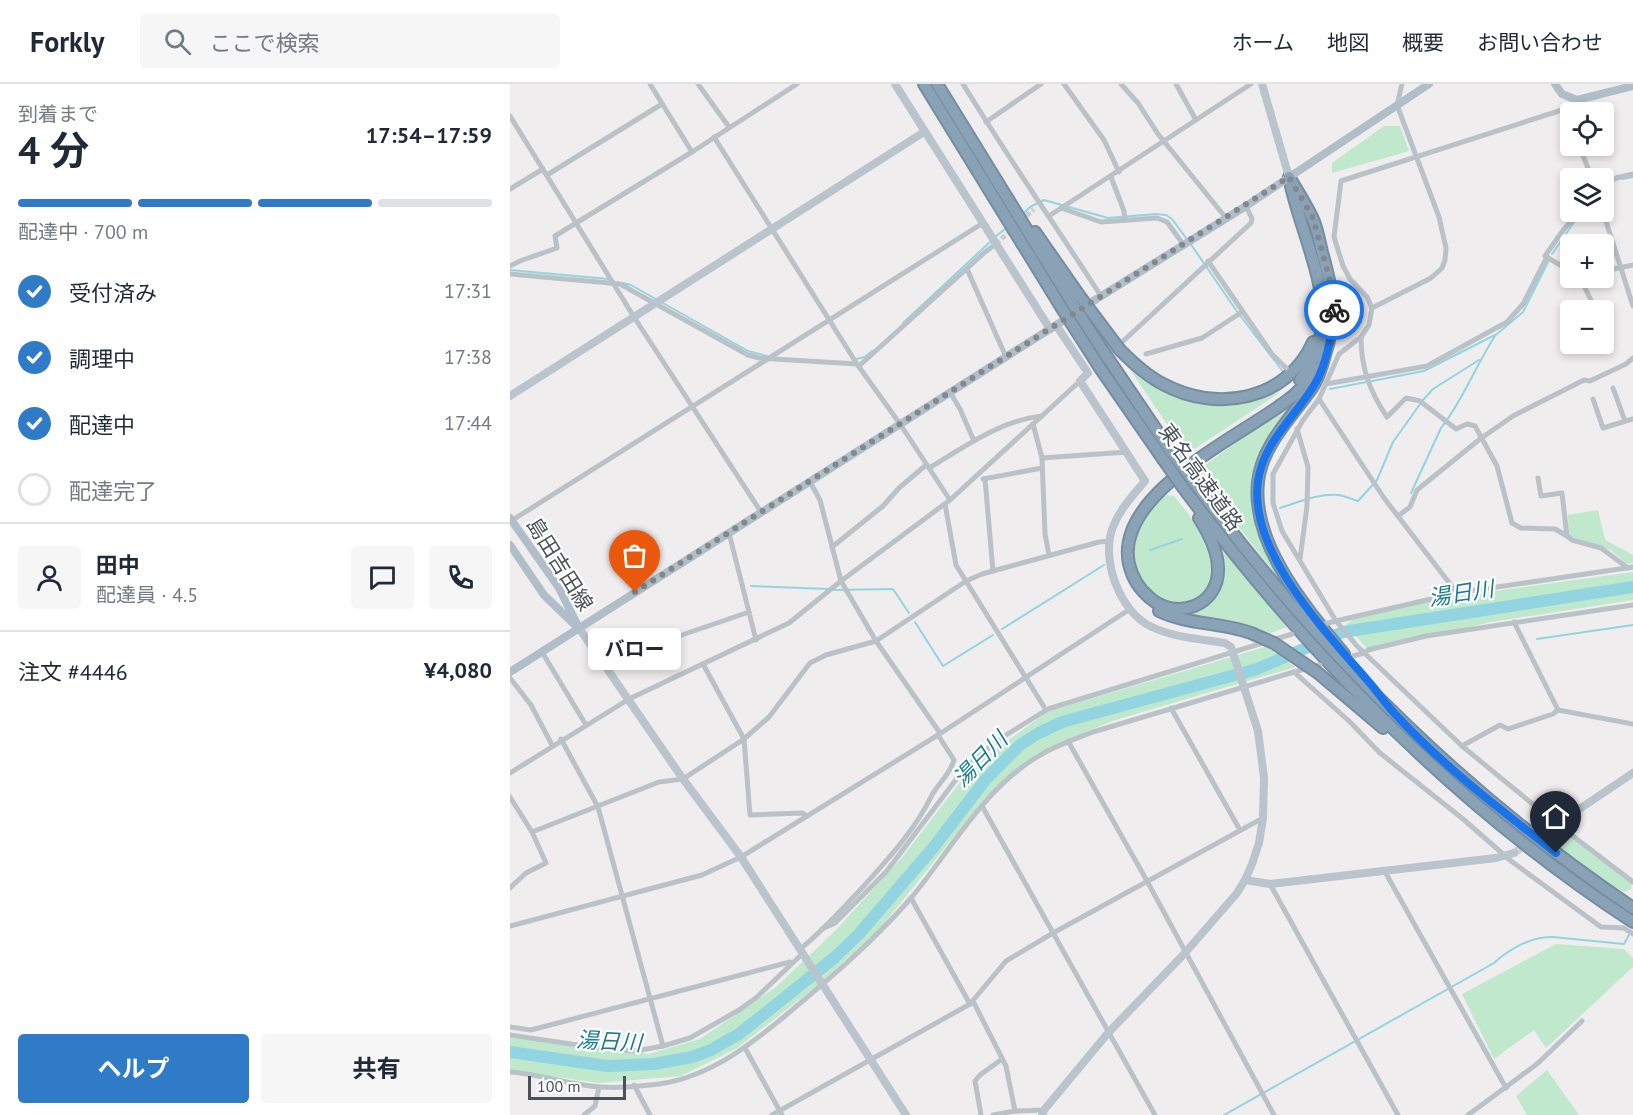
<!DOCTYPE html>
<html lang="ja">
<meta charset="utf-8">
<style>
:root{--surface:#fff;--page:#f6f6f7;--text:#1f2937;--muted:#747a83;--line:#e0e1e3;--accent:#2f7bc7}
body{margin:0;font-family:"PT Sans","Noto Sans JP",sans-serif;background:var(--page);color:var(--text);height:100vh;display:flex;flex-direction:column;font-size:22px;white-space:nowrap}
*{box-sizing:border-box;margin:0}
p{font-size:20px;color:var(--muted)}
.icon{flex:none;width:33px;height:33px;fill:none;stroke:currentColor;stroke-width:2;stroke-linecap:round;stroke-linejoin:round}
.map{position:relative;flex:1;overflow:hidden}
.side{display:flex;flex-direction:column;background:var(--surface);width:510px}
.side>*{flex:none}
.tools{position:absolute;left:1050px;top:18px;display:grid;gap:12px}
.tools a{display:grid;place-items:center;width:54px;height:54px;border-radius:6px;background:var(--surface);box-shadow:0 3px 9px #0003;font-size:30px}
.scale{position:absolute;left:18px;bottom:15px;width:98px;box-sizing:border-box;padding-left:6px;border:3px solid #475158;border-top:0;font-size:16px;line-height:21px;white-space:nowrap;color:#475158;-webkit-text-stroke:4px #fff;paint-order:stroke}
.pin{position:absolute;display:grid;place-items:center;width:51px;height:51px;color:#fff;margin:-62px -26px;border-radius:50% 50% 50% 0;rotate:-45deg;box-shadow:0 0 6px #0007}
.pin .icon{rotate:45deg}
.courier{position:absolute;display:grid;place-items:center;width:60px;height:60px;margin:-30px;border:4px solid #1a73e8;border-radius:50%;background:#fff;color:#222;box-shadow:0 2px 8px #0007}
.bubble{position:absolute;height:42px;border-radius:6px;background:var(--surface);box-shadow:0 3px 9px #0003;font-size:20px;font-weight:700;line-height:42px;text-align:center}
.summary em{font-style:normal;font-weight:700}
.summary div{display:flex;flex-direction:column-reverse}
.summary{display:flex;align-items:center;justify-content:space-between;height:102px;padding:0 18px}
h1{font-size:39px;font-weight:700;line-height:45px}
.bar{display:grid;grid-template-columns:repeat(4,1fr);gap:9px 6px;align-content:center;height:72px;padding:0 18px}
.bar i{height:8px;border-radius:4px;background:var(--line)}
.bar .current{background:var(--accent)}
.bar p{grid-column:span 4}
.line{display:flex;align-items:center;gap:15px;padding:0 18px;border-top:2px solid var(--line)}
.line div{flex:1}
.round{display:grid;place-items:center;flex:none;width:63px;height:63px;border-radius:6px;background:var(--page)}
ol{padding:0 18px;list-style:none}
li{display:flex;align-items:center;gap:18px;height:66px}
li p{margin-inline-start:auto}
li .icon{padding:6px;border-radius:50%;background:var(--accent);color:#fff;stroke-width:4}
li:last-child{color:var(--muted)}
li i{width:33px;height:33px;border:3px solid var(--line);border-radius:50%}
.button{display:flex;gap:12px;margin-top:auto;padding:12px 18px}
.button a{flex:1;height:69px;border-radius:6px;background:var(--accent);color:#fff;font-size:24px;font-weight:700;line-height:69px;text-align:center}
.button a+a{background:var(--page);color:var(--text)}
header{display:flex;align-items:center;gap:36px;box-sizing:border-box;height:84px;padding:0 30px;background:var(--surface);border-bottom:2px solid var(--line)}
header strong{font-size:28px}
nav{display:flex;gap:33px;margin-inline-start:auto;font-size:21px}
.search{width:420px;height:54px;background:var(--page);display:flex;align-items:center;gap:15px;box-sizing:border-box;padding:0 21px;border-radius:6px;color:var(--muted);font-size:22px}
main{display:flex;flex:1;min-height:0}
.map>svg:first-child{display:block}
.green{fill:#c0e8cd}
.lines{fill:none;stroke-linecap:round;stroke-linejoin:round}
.stream{stroke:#92d5e0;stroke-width:2}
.river{stroke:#92d5e0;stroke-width:12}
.street-tunnel{stroke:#cdcecf;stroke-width:5;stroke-dasharray:5 2.5;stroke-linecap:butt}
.secondary-tunnel{stroke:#cdcecf;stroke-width:8;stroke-dasharray:8 4;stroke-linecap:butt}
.highway-casing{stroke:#758da2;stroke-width:14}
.street{stroke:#bac2c8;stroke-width:5}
.secondary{stroke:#bac4cc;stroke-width:8}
.primary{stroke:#afbec8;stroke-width:8}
.highway{stroke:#8aa2b6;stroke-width:10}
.highway-bridge-casing{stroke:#758da2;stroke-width:14;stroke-linecap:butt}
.highway-bridge{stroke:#8aa2b6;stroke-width:10}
.done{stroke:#82888c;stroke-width:6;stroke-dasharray:0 10.8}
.route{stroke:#1a73e8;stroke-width:8}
.labels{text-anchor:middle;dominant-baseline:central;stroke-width:4.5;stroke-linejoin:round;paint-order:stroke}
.street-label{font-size:21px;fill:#475158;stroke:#fff}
.water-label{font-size:22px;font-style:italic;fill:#1c7d8e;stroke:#fff}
</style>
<header>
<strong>Forkly</strong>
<div class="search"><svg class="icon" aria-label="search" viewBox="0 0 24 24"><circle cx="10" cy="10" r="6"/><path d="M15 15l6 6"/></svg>ここで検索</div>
<nav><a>ホーム</a><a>地図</a><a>概要</a><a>お問い合わせ</a></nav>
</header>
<main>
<section class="side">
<div class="summary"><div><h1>4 分</h1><p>到着まで</p></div><em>17:54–17:59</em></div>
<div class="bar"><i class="current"></i><i class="current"></i><i class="current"></i><i></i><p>配達中 · 700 m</p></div>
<ol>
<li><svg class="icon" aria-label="check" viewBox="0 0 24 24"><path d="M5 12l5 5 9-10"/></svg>受付済み<p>17:31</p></li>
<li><svg class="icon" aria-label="check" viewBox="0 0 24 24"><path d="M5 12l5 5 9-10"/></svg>調理中<p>17:38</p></li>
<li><svg class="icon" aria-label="check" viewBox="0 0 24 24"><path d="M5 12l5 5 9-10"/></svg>配達中<p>17:44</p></li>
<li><i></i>配達完了</li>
</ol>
<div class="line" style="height:108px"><a class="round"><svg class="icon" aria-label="person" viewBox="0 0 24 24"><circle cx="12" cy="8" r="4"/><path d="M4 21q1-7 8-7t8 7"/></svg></a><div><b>田中</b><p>配達員 · 4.5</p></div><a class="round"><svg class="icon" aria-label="chat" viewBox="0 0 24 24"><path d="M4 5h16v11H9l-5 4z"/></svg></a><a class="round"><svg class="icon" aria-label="phone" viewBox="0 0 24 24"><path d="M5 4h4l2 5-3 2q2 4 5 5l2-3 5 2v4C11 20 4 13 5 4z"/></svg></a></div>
<div class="line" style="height:78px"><div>注文 #4446</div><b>¥4,080</b></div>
<div class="button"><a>ヘルプ</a><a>共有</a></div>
</section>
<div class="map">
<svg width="1123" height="1031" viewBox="0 0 1123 1031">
<rect width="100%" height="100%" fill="#efeded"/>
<g class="green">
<polygon points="874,42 890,42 899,67 822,89 822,79"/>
<path d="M615,278C664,322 710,330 772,307L677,370Z"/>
<polygon points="781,318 784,322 756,362 748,440 770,496 686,388"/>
<path d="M651,411L664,412C683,436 720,477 693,509C686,516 680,521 669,521C641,519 625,493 622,467C621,459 628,439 632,432C636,424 645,418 651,411Z"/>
<polygon points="1088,426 1095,456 1123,471 1123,479 1117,480 1101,466 1059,452 1058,431"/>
<path d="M709,457L777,543L758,550L720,537L674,530C692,524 713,501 713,481C713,473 710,465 709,457Z"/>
<polygon points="1123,488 1123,516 981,538 858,566 836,540 851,531 949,512"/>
<polygon points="758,562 785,583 602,637 527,669 476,713 368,847 303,905 227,964 171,992 88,999 0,986 0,951 139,970 190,955 266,903 327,845 394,771 461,684 537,628"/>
<path d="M1047,744L1122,799L1121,805L1114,808C1096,798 1045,770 1040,752Z"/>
<polygon points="1046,860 1114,865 1123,874 1123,883 1036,964 1024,946 984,975 952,910"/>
<polygon points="1037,986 1069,1031 1017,1031 1006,1012"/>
</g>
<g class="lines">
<g class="stream">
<polyline points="1112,95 1123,93"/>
<polyline points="514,129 520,123 534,116 598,134 646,130 656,131 662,135 676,154"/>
<polyline points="485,153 495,145"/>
<polyline points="680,159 726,226 774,289"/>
<polyline points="1042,170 1071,128"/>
<polyline points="0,186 99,195"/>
<polyline points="113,199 121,201 238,267 257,272"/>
<polyline points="393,239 481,157"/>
<polyline points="346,275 355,273 362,267"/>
<polyline points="820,305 914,287 987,250 1013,228 1038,178"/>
<path d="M901,409L931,344C952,318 966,281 985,252"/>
<path d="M770,424C789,418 809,409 829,411C835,412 841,415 848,417L867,396L883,358L913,316L923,305L969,276"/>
<polyline points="640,466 672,455"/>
<polyline points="241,502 319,505"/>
<polyline points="324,506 383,505 399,529"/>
<polyline points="405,538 433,582 483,551"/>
<polyline points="492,545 594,481"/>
<polyline points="1027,555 1123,541"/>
<path d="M714,1031L984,879C999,865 1022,852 1043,853L1114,860L1119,851"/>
</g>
<polyline class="river" points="0,968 97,982 144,980 182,973 201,966 229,950 324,874 348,851 423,764 476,695 511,660 529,649 552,638 747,585 833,548 1123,503"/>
<g class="street-tunnel">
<polyline points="511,137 524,125"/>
<polyline points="486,160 502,145"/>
</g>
<polyline class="secondary-tunnel" points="1004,769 1047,740"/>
<g class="highway-casing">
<g id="highway">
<polyline points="414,0 553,226"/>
<polyline points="427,0 562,219"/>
<path d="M779,93C787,106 795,119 802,133C807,143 809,156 812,168C823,208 828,230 815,271C812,282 809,294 802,304C781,334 752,361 748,398C741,461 797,525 834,570"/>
<path d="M781,102C787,133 818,206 811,232"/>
<polyline points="525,148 571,214"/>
<path d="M610,266C623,279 637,292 653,300C706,329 777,317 803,258"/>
<polyline points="599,276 662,369"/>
<polyline points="590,284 653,375"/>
<path d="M790,296C806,278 813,251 813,227"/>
<path d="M680,393C804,562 949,707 1123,824"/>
<path d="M672,402C797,570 947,723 1123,838"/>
<path d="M689,434C698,448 708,467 708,485C709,522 666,537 640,514C629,505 622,493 619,480C604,410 729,353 775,318C787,310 798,298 806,285"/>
<path d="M649,527C678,541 711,538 741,549"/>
<polyline points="808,589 873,644"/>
</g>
</g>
<g class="street">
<polyline points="140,0 182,68"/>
<polyline points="188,0 219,43"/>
<path d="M453,0C497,72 545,141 591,212"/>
<polyline points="554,0 594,56 609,88"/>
<polyline points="611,0 628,19 648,50 716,134"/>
<polyline points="666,0 686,36"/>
<polyline points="1055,25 1060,39"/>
<polyline points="0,32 124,233 251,428"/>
<polyline points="476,38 531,0"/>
<polyline points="204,53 347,280 390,340 440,416"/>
<polyline points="1069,62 1082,94"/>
<polyline points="37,91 152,20"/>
<polyline points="601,93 614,127 615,136"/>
<polyline points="1094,101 1106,94 1123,90"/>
<polyline points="0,105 33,85"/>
<polyline points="551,124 591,138 647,134 657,138 673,160"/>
<polyline points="1093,128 1123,222"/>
<polyline points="539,132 741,0"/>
<polyline points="698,177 762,270 777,285"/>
<polyline points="0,182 10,177 47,164 45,152 182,68 287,0"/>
<polyline points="457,185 496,273"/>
<polyline points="1060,187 1035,172 1051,149 1068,128"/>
<polyline points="1094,187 1123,181"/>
<polyline points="0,190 110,200 238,271 249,274 347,280"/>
<polyline points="1070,194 1086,226"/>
<polyline points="862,224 921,194 932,184 935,176 936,164 929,133 887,21 892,0"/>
<path d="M851,253C851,284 860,308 877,333L896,314L910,317L946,345L957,340L965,342L987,382L1002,439L1011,444L1045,445L1057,452"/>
<polyline points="636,270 692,254 732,228"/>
<polyline points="597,272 741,139 742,135 736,122"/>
<polyline points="349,282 475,168 486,160"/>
<polyline points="816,300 917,282 997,238 1013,220 1037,173"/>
<polyline points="1103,304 1115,337"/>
<polyline points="440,308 450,325 464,357"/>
<polyline points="809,315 874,414 947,509"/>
<polyline points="1083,315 1093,344 1123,335"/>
<polyline points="523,340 532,374 535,450 539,471"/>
<polyline points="787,345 798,383 797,422 790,475"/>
<polyline points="532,374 617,368"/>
<path d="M419,384C454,363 491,336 532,332"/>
<polyline points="1028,394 1031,412 1052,409 1057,452 1062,456 1091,464 1118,484"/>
<polyline points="473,395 532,384"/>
<polyline points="475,395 483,487"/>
<polyline points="300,398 310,416 331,497 366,557 430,649"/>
<polyline points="435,420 446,481 536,626"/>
<polyline points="888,432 900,423 907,406 970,355 1003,332 1074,296 1080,297 1116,280 1123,274"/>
<polyline points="1,437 473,139"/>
<polyline points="219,449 246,556"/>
<polyline points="322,463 373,422 389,404 416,381"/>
<polyline points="1123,483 947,509 826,537 847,562 952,662 1047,740 1123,798"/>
<polyline points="1004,538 1048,626"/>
<polyline points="814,540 826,537 772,447 763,419 763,390 793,336 809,315 829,270 851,253 859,241 862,224 857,213 840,195 833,182 824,153 831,97 1055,25 1067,16"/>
<polyline points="32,568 76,641"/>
<polyline points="843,572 854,569 858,566 916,552 1123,521"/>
<polyline points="93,578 239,528"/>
<polyline points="193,580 234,655 240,731 292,729 297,732"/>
<polyline points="784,588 810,581"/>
<polyline points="0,594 21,621 42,661"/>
<polyline points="661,624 730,746"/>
<polyline points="51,655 88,723 153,962"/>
<polyline points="558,657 637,797 764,1031"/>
<polyline points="952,662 990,641 998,645 1043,630 1048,626 1123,640"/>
<polyline points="0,689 119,615 279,539 331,497 440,416 570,297"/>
<polyline points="0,713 22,748"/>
<polyline points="472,722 645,1031"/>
<polyline points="874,786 996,1004"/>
<polyline points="760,800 888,1031"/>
<polyline points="0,804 16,789 36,779 22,748 149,698 173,695 234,655 259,633 300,579 316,571 366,557 456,497 472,490 589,458 600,457"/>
<polyline points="401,814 460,920"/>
<polyline points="0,842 192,791 231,773 428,651 620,525"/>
<polyline points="312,845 325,839 376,788 454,685 488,656 538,625 782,550"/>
<path d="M289,866C312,848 332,825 352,804C378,775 405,746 422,711C429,699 440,690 444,676L428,651"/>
<polyline points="463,917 496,982 505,1027"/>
<polyline points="0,943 21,946 280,878"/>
<polyline points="0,951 95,965 126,967 153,962 180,954 229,926 247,913 292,870"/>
<polyline points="235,964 272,1031"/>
<path d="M0,988C30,990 60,1001 90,1003C106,1004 124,1003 140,1001C193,997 235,965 275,932C320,894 363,858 401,814C442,765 475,702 532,670C548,661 565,655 583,648L784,588L839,637L870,669L953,735L1001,777L1091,843L1114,844L1123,850"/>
<polyline points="124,1001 140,1031"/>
<polyline points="74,1031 85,1022 89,1003"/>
<polyline points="262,1031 460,920 496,877 543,849 753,734"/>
<polyline points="471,1031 465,997 470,991 492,975"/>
<polyline points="483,1031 505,1027 534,1026"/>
<polyline points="958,1031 1027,980 1072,937"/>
</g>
<g class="secondary">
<polyline points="385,0 540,245"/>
<polyline points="752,0 779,93"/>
<polyline points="0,312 414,48"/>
<polyline points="69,544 173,695 231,773 396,1031"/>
<polyline points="1047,740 1123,689"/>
<polyline points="735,796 760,800 986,774 1004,769"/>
<path d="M532,1031L534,1026L598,949L675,869L727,809L735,796L742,780L749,759L753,734L754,694L748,647L721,563L715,559C691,555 665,554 642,543C610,529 590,475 603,443C610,425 623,411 635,397L570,297L578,289L546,241"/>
</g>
<g class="primary">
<polyline points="1045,0 1052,10 1067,16 1123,2"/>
<polyline points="572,224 736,122 919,0"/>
<polyline points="0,434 49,504 69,544"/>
<polyline points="0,461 34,511 64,540"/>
<polyline points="0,588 562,231"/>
</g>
<use href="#highway" class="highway"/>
<g class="highway-bridge-casing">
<g id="highway-bridge">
<polyline points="571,214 610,266"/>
<polyline points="562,219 599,276"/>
<polyline points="553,226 590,284"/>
<polyline points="662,369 680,393"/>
<polyline points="653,375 672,402"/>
<polyline points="741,549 764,559 808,589"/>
</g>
</g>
<use href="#highway-bridge" class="highway-bridge"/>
</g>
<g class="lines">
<polyline class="done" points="125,508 779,93 803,134 821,200 824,226"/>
<path class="route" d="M824,226C822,250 817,279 805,300C785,333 754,357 748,397C738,468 816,548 859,598C868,608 875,620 885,630C933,682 991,726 1046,769"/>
</g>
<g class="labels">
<g class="street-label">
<text transform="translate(691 393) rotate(54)">東名高速道路</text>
<text transform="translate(50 480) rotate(58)">島田吉田線</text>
</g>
<g class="water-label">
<text transform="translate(951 509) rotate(-9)">湯日川</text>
<text transform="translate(470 675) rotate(-46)">湯日川</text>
<text transform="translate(99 957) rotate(3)">湯日川</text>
</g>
</g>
</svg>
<div class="tools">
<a><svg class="icon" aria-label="locate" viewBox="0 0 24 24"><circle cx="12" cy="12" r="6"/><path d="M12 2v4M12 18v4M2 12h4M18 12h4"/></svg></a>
<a><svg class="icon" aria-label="layers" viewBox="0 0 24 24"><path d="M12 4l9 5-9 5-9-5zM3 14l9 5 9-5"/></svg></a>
<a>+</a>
<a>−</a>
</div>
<div class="scale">100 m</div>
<div class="pin" style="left:125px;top:508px;background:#ea580c"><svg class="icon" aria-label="bag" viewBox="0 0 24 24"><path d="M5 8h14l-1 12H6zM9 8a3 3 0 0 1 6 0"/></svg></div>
<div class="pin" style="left:1046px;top:769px;background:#1f2937"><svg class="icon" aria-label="home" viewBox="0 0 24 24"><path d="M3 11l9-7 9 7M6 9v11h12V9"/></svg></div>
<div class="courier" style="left:824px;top:226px"><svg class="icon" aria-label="bike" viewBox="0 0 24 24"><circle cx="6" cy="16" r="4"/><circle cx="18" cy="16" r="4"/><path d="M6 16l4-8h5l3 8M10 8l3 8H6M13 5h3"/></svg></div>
<div class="bubble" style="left:78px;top:544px;width:93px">バロー</div>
</div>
</main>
